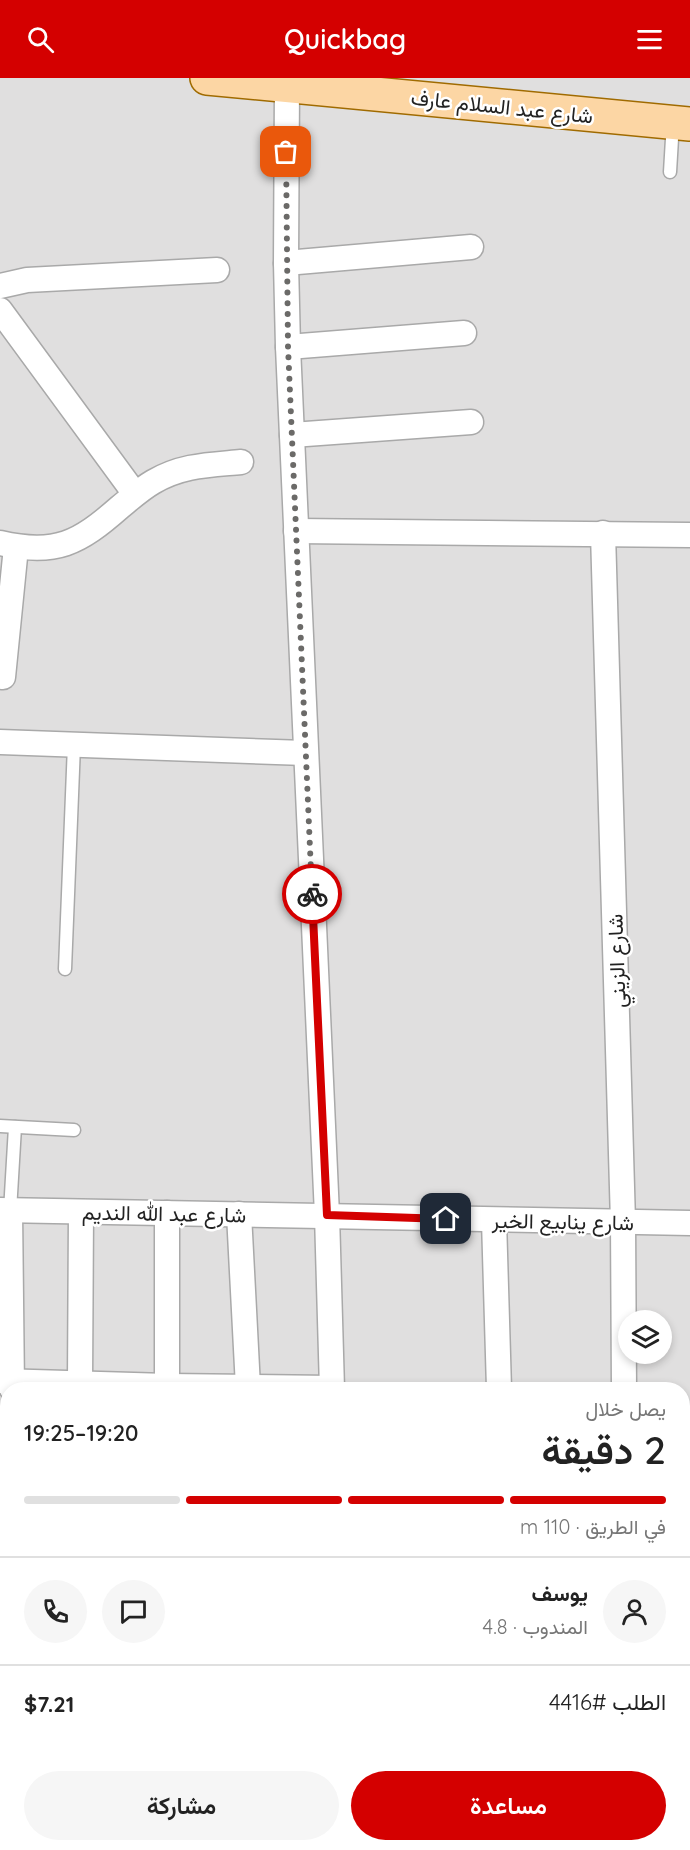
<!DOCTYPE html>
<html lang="ar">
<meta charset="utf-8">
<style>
:root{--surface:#fff;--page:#f6f6f6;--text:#222;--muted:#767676;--line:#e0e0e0;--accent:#d40000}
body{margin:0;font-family:Quicksand,Vazirmatn,sans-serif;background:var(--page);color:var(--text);direction:rtl;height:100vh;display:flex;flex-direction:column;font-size:22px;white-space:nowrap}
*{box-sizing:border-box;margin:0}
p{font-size:20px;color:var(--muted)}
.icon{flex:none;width:33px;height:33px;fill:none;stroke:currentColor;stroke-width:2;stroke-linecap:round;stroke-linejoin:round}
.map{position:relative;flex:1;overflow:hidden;direction:ltr}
.drawer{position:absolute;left:0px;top:1304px;width:690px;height:470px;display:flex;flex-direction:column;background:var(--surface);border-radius:24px 24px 0 0;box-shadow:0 3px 9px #0003;direction:rtl}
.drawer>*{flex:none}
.fabs{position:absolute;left:618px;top:1232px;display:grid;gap:12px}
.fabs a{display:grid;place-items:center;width:54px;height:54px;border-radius:50%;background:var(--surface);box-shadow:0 3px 9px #0003;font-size:30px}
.pin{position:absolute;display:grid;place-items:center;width:51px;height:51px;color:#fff;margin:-26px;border-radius:12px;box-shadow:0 3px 9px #0006}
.courier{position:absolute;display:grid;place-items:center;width:60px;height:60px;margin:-30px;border:4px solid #d40000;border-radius:50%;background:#fff;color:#222;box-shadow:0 2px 8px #0007}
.head em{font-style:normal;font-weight:600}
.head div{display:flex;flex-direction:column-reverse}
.head{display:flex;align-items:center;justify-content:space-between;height:102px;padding:0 24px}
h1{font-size:39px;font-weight:600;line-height:45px}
.bar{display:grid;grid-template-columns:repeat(4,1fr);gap:9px 6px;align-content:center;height:72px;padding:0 24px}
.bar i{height:8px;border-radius:4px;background:var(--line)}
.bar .current{background:var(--accent)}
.bar p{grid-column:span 4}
.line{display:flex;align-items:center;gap:15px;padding:0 24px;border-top:2px solid var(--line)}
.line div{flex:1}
.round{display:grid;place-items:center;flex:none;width:63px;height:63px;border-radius:32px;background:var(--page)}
.primary-button{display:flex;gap:12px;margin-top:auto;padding:12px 24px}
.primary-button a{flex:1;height:69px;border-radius:36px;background:var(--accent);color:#fff;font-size:24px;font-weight:600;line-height:69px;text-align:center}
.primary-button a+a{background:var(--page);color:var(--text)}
header{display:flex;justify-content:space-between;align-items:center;height:78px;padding:0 24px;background:var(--accent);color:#fff;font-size:27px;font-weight:600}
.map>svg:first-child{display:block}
.residential{fill:#e0dfdf;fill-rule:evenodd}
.building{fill:#c7bfb8}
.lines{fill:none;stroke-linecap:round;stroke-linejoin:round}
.service-casing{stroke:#a9a9a9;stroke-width:15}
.minor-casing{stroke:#a9a9a9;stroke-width:27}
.primary-casing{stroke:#a06b00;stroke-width:36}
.service{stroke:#fff;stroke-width:12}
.minor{stroke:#fff;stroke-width:24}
.primary{stroke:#fcd6a4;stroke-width:33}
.done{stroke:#6b6a68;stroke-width:6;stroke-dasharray:0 10.8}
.route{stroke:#d40000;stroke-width:8}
.labels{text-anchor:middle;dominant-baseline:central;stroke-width:5;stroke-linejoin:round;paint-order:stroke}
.street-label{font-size:21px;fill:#222;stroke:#fff}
</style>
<header><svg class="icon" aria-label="menu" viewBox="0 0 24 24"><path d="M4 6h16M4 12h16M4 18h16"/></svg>Quickbag<svg class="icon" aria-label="search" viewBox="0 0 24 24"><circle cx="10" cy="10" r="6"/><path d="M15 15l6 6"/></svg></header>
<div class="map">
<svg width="690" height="1772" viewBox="0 0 690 1772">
<rect width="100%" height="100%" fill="#f2efe9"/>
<path class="residential" d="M0,0H690V1772H0ZM628,1242H662V1275H628ZM8,1311H682V1766H8Z"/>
<g class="building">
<polygon points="0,1598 8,1598 8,1647 0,1645"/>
<rect x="0" y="1660" width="8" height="36"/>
<rect x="106" y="1766" width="43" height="6"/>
<rect x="158" y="1766" width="45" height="6"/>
</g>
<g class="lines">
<g class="service-casing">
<g id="service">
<polyline points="670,94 673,44"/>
<polyline points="65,891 74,667"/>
<polyline points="0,1048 74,1052"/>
<polyline points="10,1133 15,1049"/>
</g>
</g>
<g class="minor-casing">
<g id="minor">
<polyline points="287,7 286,185 288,269 327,1137 332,1311"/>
<polyline points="286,185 471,169"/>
<polyline points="0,208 27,202 217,192"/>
<polyline points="0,232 135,416"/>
<polyline points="288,269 464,255"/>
<polyline points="292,357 471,344"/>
<polyline points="296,453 690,457"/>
<polyline points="603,455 623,1144 624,1311"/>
<path d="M0,465C56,478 79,465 120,429C131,420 141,411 153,404C182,387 209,387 241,384"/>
<polyline points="3,599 16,469"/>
<polyline points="0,664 305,675"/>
<polyline points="0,1132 690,1145"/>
<polyline points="10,1133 12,1311"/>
<polyline points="167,1135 167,1308"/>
<polyline points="239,1136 248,1309"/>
<polyline points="494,1142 499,1311"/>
<polyline points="0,1303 167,1308 332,1310"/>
<polyline points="80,1305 81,1134"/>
<polyline points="0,1390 8,1390"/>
<polyline points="0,1485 8,1485"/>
<polyline points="0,1578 8,1578"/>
<polyline points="0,1713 8,1713"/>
<polyline points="213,1766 213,1772"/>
<polyline points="338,1766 338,1772"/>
<polyline points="513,1766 514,1772"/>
<polyline points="627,1766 627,1772"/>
<polyline points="78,1772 78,1766"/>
</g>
</g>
<g class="primary-casing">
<polyline id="primary" points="207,0 690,46"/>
</g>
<use href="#service" class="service"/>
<use href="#minor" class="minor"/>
<use href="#primary" class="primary"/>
</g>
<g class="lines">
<polyline class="done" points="286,74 288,269 312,816"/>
<polyline class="route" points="312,816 327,1137 446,1141"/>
</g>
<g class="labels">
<g class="street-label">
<text transform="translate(502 28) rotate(6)">شارع عبد السلام عارف</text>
<text transform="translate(616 883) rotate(-92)">شارع الزيني</text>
<text transform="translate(164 1135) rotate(1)">شارع عبد الله النديم</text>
<text transform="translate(563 1143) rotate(1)">شارع ينابيع الخير</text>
</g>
</g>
</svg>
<div class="fabs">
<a><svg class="icon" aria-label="layers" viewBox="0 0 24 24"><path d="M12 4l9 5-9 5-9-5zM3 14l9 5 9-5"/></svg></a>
</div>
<div class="pin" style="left:286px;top:74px;background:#ea580c"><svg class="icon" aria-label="bag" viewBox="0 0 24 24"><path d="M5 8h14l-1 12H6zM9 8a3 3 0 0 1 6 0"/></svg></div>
<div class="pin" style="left:446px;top:1141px;background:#1f2937"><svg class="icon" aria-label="home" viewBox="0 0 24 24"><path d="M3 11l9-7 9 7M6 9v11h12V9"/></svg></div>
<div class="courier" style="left:312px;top:816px"><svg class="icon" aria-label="bike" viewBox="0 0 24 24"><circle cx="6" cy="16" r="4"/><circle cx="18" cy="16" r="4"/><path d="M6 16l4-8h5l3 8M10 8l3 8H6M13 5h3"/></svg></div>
<section class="drawer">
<div class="head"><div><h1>2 دقيقة</h1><p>يصل خلال</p></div><em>19:20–19:25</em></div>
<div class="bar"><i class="current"></i><i class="current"></i><i class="current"></i><i></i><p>في الطريق · 110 m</p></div>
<div class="line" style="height:108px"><a class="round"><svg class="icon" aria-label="person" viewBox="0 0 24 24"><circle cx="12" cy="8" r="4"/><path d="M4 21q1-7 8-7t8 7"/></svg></a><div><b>يوسف</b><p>المندوب · 4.8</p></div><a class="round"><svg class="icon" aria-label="chat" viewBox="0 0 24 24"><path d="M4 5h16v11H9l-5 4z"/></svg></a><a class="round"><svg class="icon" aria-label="phone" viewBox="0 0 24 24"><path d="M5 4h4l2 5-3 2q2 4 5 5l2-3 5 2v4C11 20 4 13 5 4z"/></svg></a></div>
<div class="line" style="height:78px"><div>الطلب #4416</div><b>$7.21</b></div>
<div class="primary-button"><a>مساعدة</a><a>مشاركة</a></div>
</section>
</div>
